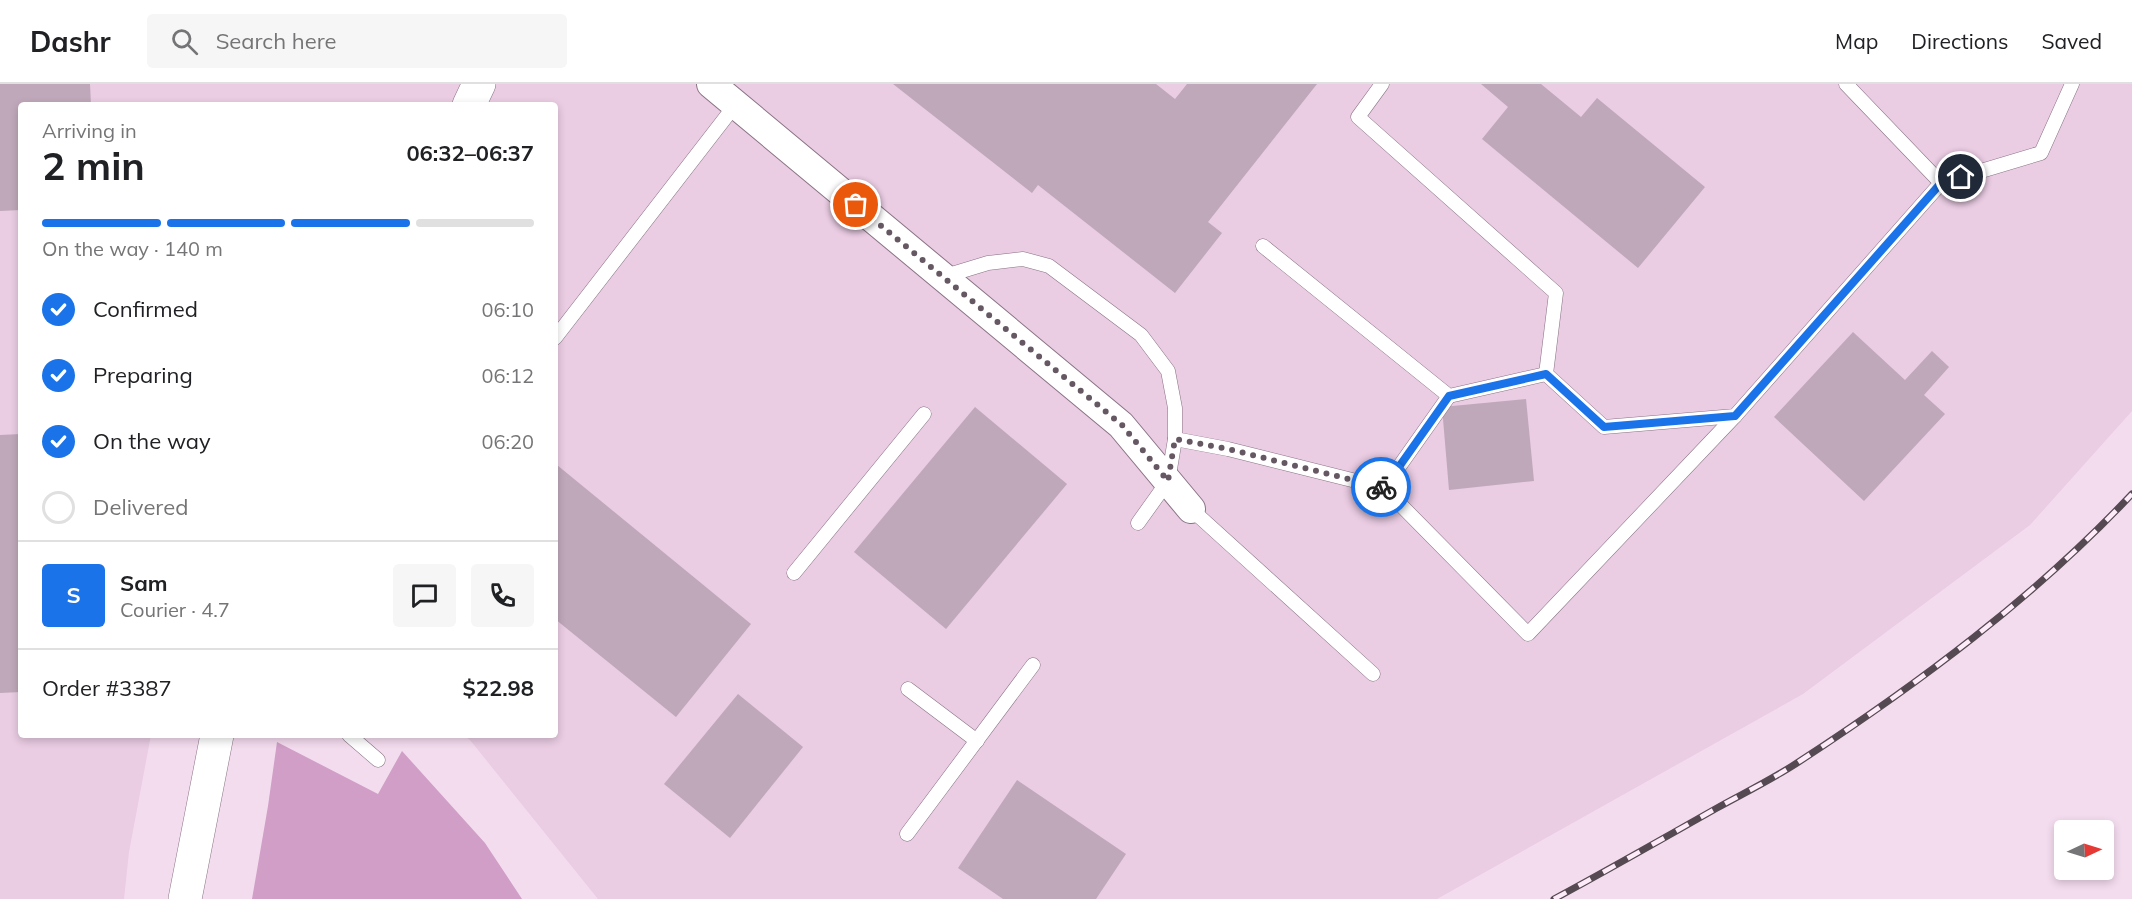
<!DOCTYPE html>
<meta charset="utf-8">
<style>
:root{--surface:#fff;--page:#f6f6f6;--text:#202124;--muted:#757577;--line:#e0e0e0;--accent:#1a73e8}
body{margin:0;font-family:Mulish,sans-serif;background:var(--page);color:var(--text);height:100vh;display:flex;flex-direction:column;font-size:22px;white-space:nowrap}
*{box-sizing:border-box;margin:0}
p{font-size:20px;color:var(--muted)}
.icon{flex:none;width:33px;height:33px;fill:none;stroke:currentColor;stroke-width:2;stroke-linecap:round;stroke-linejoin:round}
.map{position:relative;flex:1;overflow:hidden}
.panel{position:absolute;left:18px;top:18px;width:540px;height:636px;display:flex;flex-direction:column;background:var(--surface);border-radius:6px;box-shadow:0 3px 9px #0003}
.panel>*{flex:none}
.needle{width:39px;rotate:86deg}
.buttons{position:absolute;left:2054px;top:736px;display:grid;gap:12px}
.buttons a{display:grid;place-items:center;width:60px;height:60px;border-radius:6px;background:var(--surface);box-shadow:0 3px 9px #0003;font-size:30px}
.pin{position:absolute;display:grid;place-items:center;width:51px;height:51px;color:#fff;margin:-26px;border:3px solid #fff;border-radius:50%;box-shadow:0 2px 6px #0007}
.courier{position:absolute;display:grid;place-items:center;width:60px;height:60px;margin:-30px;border:4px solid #1a73e8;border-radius:50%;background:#fff;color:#222;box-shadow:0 2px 8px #0007}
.overview em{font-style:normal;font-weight:700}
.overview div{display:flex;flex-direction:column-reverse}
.overview{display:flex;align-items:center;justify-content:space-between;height:102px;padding:0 24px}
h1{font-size:39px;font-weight:700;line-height:45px}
.bar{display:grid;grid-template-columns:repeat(4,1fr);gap:9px 6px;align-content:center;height:72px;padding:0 24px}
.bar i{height:8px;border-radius:4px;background:var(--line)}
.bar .current{background:var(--accent)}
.bar p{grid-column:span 4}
.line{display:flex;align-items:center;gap:15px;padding:0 24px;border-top:2px solid var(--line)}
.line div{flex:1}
.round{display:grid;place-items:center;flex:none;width:63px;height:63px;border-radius:6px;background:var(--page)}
ol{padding:0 24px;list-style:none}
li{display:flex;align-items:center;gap:18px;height:66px}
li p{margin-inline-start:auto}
li .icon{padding:6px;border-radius:50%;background:var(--accent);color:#fff;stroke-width:4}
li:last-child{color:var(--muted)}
li i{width:33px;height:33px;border:3px solid var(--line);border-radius:50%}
header{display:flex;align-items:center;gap:36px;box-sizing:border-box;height:84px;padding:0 30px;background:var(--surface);border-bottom:2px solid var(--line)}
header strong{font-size:28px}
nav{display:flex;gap:33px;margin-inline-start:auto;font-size:21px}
.search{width:420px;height:54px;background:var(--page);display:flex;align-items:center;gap:15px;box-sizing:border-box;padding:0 21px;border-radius:6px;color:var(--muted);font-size:22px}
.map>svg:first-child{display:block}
.built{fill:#eacce3}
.green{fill:#d09ec7}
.building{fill:#bfa8ba}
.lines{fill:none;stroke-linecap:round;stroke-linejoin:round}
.service-casing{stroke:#897384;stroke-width:15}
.minor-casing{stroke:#897384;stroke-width:30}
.tertiary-casing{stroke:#897384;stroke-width:34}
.service{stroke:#fff;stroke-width:14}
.minor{stroke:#fff;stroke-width:28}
.tertiary{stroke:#fff;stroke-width:33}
.rail-casing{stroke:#554952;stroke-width:7}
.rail{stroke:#feebfa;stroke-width:4.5;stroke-dasharray:14;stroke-linecap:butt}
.done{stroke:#665863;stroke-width:6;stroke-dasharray:0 10.8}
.route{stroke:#1a73e8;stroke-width:8}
</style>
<header>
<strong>Dashr</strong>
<div class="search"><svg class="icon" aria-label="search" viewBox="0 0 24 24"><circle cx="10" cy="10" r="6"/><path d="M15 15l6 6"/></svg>Search here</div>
<nav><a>Map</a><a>Directions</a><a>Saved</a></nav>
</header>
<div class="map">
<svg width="2132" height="815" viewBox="0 0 2132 815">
<rect width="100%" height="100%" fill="#f4dcef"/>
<polygon class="built" points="0,0 2132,0 2132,327 2030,441 1803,610 1437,815 598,815 470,656 463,651 555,651 555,21 21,21 21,651 151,651 129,768 124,815 0,815"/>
<polygon class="green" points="277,658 378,710 402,667 485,759 522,815 252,815 268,722"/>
<g class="building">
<polygon points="0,0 90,0 91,21 21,21 21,126 0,127"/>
<polygon points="893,0 1156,0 1175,15 1187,0 1317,0 1208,138 1222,149 1175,209 1038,101 1032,109"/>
<polygon points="1481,0 1541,0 1581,33 1597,14 1705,103 1638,184 1482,55 1508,23"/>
<polygon points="1853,248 1905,296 1932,267 1949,283 1924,311 1945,330 1864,417 1774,333"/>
<polygon points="1526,315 1534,397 1449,406 1442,323"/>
<polygon points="975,323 1067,400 946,545 854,468"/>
<polygon points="21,350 21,608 0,609 0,351"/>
<polygon points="557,381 751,540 676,633 555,535 555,384"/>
<polygon points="738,610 803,663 730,754 664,700"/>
<polygon points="1017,696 1126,770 1096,815 1003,815 958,784"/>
</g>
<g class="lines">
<g class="service-casing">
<g id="service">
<polyline points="1382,0 1358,33 1556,209 1546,290 1604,343 1735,332 1941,99 1846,0"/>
<polyline points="1941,99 2041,69 2072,0"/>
<polyline points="1263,162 1449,312 1546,290"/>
<polyline points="942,193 988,179 1023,175 1049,182 1141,251 1168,287 1175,324 1175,355 1168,397 1138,439"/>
<polyline points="555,254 736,20"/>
<polyline points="1449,312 1384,404 1528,550 1735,332"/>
<polyline points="1175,355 1228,365 1384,404"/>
<polyline points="1191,425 1373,590"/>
<polyline points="794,489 924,330"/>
<polyline points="908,605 977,657"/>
<polyline points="349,651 378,676"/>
<polyline points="907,750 1033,581"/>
</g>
</g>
<g class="minor-casing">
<polyline id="minor" points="711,0 1121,341 1191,425"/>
</g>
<g class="tertiary-casing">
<g id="tertiary">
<polyline points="469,21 479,0"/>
<polyline points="185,815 217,651"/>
</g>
</g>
<use href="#service" class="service"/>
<use href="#minor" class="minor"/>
<use href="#tertiary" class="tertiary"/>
<g class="rail-casing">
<path id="rail" d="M1554,815C1608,786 1662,755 1717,724C1744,709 1773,695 1800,677C1918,600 2035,513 2132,410"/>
</g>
<use href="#rail" class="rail"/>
</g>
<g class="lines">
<polyline class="done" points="856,121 1122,341 1168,397 1175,355 1228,365 1381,403"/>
<polyline class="route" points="1381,403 1384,404 1449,312 1546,290 1604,343 1735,332 1941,99 1961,93"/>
</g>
</svg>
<div class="buttons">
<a><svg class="needle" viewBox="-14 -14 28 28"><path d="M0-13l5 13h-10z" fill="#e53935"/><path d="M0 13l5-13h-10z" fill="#757577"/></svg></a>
</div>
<div class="pin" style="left:856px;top:121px;background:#ea580c"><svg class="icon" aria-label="bag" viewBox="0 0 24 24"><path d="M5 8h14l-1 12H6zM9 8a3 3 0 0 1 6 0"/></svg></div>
<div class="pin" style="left:1961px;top:93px;background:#1f2937"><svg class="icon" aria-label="home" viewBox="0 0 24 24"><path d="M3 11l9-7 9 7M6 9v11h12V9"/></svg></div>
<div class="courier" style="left:1381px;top:403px"><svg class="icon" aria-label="bike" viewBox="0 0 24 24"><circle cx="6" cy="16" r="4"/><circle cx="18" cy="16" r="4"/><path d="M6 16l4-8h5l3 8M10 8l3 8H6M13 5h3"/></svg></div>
<section class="panel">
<div class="overview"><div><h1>2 min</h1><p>Arriving in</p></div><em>06:32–06:37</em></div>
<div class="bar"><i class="current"></i><i class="current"></i><i class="current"></i><i></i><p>On the way · 140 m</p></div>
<ol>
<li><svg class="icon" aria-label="check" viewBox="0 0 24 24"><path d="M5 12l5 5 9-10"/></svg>Confirmed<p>06:10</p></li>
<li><svg class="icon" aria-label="check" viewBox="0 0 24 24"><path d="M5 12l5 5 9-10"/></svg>Preparing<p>06:12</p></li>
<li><svg class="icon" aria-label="check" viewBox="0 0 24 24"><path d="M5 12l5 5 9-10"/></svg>On the way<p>06:20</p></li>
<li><i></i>Delivered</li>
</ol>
<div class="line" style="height:108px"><b class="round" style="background:var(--accent);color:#fff">S</b><div><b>Sam</b><p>Courier · 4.7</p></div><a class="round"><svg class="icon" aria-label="chat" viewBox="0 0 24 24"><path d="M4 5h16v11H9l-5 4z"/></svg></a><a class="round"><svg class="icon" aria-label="phone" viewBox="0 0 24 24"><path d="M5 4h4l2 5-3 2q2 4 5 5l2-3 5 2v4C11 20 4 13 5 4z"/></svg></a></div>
<div class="line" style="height:78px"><div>Order #3387</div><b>$22.98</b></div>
</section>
</div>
